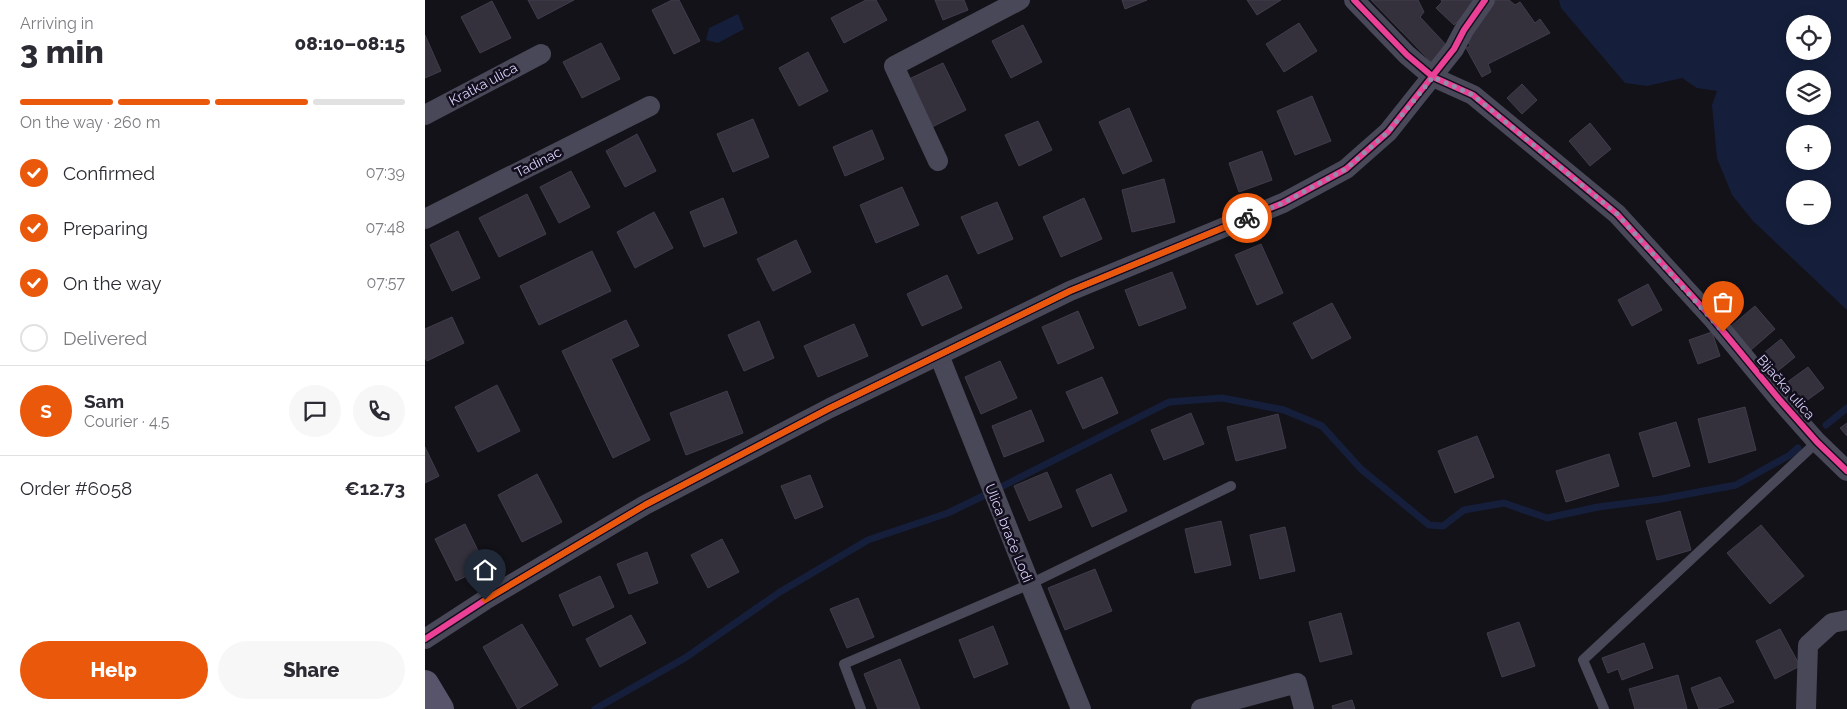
<!DOCTYPE html>
<meta charset="utf-8">
<style>
:root{--surface:#fff;--page:#f7f7f7;--text:#2b2b33;--muted:#7c7c81;--line:#e1e1e2;--accent:#ea580c}
body{margin:0;font-family:Raleway,sans-serif;background:var(--page);color:var(--text);height:100vh;display:flex;flex-direction:column;font-size:19px;white-space:nowrap}
*{box-sizing:border-box;margin:0}
p{font-size:16px;color:var(--muted)}
.icon{flex:none;width:28px;height:28px;fill:none;stroke:currentColor;stroke-width:2;stroke-linecap:round;stroke-linejoin:round}
.map{position:relative;flex:1;overflow:hidden}
.panel{display:flex;flex-direction:column;background:var(--surface);width:425px}
.panel>*{flex:none}
.fabs{position:absolute;left:1361px;top:15px;display:grid;gap:10px}
.fabs a{display:grid;place-items:center;width:45px;height:45px;border-radius:50%;background:var(--surface);box-shadow:0 2px 12px #0003;font-size:25px}
.pin{position:absolute;display:grid;place-items:center;width:42px;height:42px;color:#fff;margin:-51px -21px;border-radius:50% 50% 50% 0;rotate:-45deg;box-shadow:0 0 5px #0007}
.pin .icon{rotate:45deg}
.courier{position:absolute;display:grid;place-items:center;width:50px;height:50px;margin:-25px;border:4px solid #ea580c;border-radius:50%;background:#fff;color:#222;box-shadow:0 1px 6px #0007}
.headline em{font-style:normal;font-weight:800}
.headline div{display:flex;flex-direction:column-reverse}
.headline{display:flex;align-items:center;justify-content:space-between;height:85px;padding:0 20px}
h1{font-size:32px;font-weight:800;line-height:38px}
.bar{display:grid;grid-template-columns:repeat(4,1fr);gap:8px 5px;align-content:center;height:60px;padding:0 20px}
.bar i{height:6px;border-radius:4px;background:var(--line)}
.bar .selected{background:var(--accent)}
.bar p{grid-column:span 4}
.line{display:flex;align-items:center;gap:12px;padding:0 20px;border-top:1px solid var(--line)}
.line div{flex:1}
.round{display:grid;place-items:center;flex:none;width:52px;height:52px;border-radius:26px;background:var(--page)}
ol{padding:0 20px;list-style:none}
li{display:flex;align-items:center;gap:15px;height:55px}
li p{margin-inline-start:auto}
li .icon{padding:5px;border-radius:50%;background:var(--accent);color:#fff;stroke-width:4}
li:last-child{color:var(--muted)}
li i{width:28px;height:28px;border:2px solid var(--line);border-radius:50%}
.action{display:flex;gap:10px;margin-top:auto;padding:10px 20px}
.action a{flex:1;height:58px;border-radius:30px;background:var(--accent);color:#fff;font-size:20px;font-weight:800;line-height:58px;text-align:center}
.action a+a{background:var(--page);color:var(--text)}
main{display:flex;flex:1;min-height:0}
.map>svg:first-child{display:block}
.water{fill:#151f3b;fill-rule:evenodd}
.lines{fill:none;stroke-linecap:round;stroke-linejoin:round}
.stream{stroke:#151f3b;stroke-width:7}
.building{fill:#34313d;stroke:#413c4b}
.service{stroke:#494858;stroke-width:10}
.minor{stroke:#494858;stroke-width:20}
.secondary{stroke:#58546b;stroke-width:28}
.cycleway-casing{stroke:#120e1c;stroke-width:9}
.cycleway{stroke:#ea4096;stroke-width:6}
.done{stroke:#938daa;stroke-width:5;stroke-dasharray:0 9}
.route{stroke:#ea580c;stroke-width:6}
.labels{text-anchor:middle;dominant-baseline:central;stroke-width:5;stroke-linejoin:round;paint-order:stroke}
.street-label{font-size:14px;fill:#d8cff8;stroke:#120e1c}
</style>
<main>
<section class="panel">
<div class="headline"><div><h1>3 min</h1><p>Arriving in</p></div><em>08:10–08:15</em></div>
<div class="bar"><i class="selected"></i><i class="selected"></i><i class="selected"></i><i></i><p>On the way · 260 m</p></div>
<ol>
<li><svg class="icon" aria-label="check" viewBox="0 0 24 24"><path d="M5 12l5 5 9-10"/></svg>Confirmed<p>07:39</p></li>
<li><svg class="icon" aria-label="check" viewBox="0 0 24 24"><path d="M5 12l5 5 9-10"/></svg>Preparing<p>07:48</p></li>
<li><svg class="icon" aria-label="check" viewBox="0 0 24 24"><path d="M5 12l5 5 9-10"/></svg>On the way<p>07:57</p></li>
<li><i></i>Delivered</li>
</ol>
<div class="line" style="height:90px"><b class="round" style="background:var(--accent);color:#fff">S</b><div><b>Sam</b><p>Courier · 4.5</p></div><a class="round"><svg class="icon" aria-label="chat" viewBox="0 0 24 24"><path d="M4 5h16v11H9l-5 4z"/></svg></a><a class="round"><svg class="icon" aria-label="phone" viewBox="0 0 24 24"><path d="M5 4h4l2 5-3 2q2 4 5 5l2-3 5 2v4C11 20 4 13 5 4z"/></svg></a></div>
<div class="line" style="height:65px"><div>Order #6058</div><b>€12.73</b></div>
<div class="action"><a>Help</a><a>Share</a></div>
</section>
<div class="map">
<svg width="1422" height="709" viewBox="0 0 1422 709">
<rect width="100%" height="100%" fill="#131218"/>
<g class="water">
<path d="M1134,0H1422V310L1328,221L1307,195L1292,158L1287,105L1292,91L1272,88L1257,78L1222,86L1200,83L1136,8ZM1370,24H1398V51H1370ZM1370,79H1398V106H1370ZM1370,134H1398V161H1370ZM1370,189H1398V216H1370Z"/>
<polygon points="313,14 319,29 293,43 281,40 284,28"/>
</g>
<g class="lines">
<g class="stream">
<polyline points="1401,425 1422,408"/>
<polyline points="578,486 744,402 797,398 859,410 897,426 936,469 1004,525 1018,526 1039,510 1079,503 1122,518 1173,507 1236,499 1311,485 1365,455 1373,448"/>
<polyline points="170,709 260,658 355,592 443,540 523,513 558,496"/>
</g>
</g>
<g class="building">
<polygon points="103,0 149,0 113,19"/>
<polygon points="247,0 254,0 275,41 249,54 227,10"/>
<polygon points="441,0 451,0 462,20 419,43 406,18"/>
<polygon points="510,0 539,0 543,10 518,20"/>
<polygon points="697,0 722,0 700,9"/>
<polygon points="822,0 856,0 832,15"/>
<polygon points="946,0 993,0 999,12 995,17 1024,48 1008,64"/>
<polygon points="1016,0 1054,0 1029,25 1011,8 1017,2"/>
<polygon points="1067,0 1084,0 1090,5 1095,2 1110,23 1115,19 1125,33 1063,64 1066,72 1057,77 1041,48 1045,46 1040,36"/>
<polygon points="67,1 86,38 55,53 36,17"/>
<polygon points="874,23 892,51 859,72 841,44"/>
<polygon points="598,25 617,62 586,78 567,41"/>
<polygon points="0,35 16,71 0,78"/>
<polygon points="176,43 195,79 157,98 138,62"/>
<polygon points="383,52 403,91 374,106 354,68"/>
<polygon points="518,63 541,110 507,127 484,79"/>
<polygon points="1097,84 1112,100 1097,114 1082,98"/>
<polygon points="887,96 906,141 870,155 852,111"/>
<polygon points="704,108 727,161 698,174 674,122"/>
<polygon points="328,119 344,157 308,172 292,134"/>
<polygon points="613,121 627,150 594,166 580,135"/>
<polygon points="1165,123 1186,149 1165,166 1144,141"/>
<polygon points="447,130 459,159 420,176 408,147"/>
<polygon points="212,134 231,171 200,187 181,151"/>
<polygon points="837,151 847,180 814,192 804,163"/>
<polygon points="146,171 165,207 134,223 115,187"/>
<polygon points="739,179 750,222 707,232 697,190"/>
<polygon points="477,187 494,225 451,243 435,205"/>
<polygon points="102,194 121,234 74,257 54,218"/>
<polygon points="298,198 312,233 279,247 265,212"/>
<polygon points="659,198 677,239 636,257 618,217"/>
<polygon points="572,202 588,239 553,254 536,217"/>
<polygon points="229,212 248,248 210,268 192,232"/>
<polygon points="33,231 55,278 27,291 5,245"/>
<polygon points="371,240 386,272 348,291 332,259"/>
<polygon points="836,244 858,293 832,305 810,255"/>
<polygon points="167,251 186,291 114,325 95,286"/>
<polygon points="747,272 761,308 714,326 700,290"/>
<polygon points="522,275 537,308 497,326 482,294"/>
<polygon points="1223,284 1237,310 1207,326 1193,300"/>
<polygon points="907,303 926,338 887,359 868,323"/>
<polygon points="1330,306 1350,329 1326,350 1306,326"/>
<polygon points="653,311 669,348 633,364 617,327"/>
<polygon points="27,317 39,343 2,361 0,358 0,329"/>
<polygon points="201,320 214,346 186,359 225,440 188,458 137,351"/>
<polygon points="334,321 349,358 319,371 303,335"/>
<polygon points="429,324 443,356 393,377 379,346"/>
<polygon points="1287,332 1295,356 1273,364 1264,340"/>
<polygon points="1356,339 1370,357 1348,375 1334,357"/>
<polygon points="575,361 592,398 556,414 540,377"/>
<polygon points="1383,367 1399,388 1377,404 1361,383"/>
<polygon points="677,377 693,413 658,429 641,392"/>
<polygon points="72,385 95,431 53,452 30,407"/>
<polygon points="302,391 318,433 261,455 245,413"/>
<polygon points="1320,407 1331,450 1284,463 1273,419"/>
<polygon points="606,410 619,441 579,457 567,426"/>
<polygon points="766,413 779,444 739,460 726,430"/>
<polygon points="853,414 861,448 811,461 802,427"/>
<polygon points="1251,422 1265,466 1228,477 1214,433"/>
<polygon points="1422,423 1422,436 1415,428"/>
<polygon points="1052,436 1069,477 1030,493 1013,451"/>
<polygon points="0,447 14,476 0,483"/>
<polygon points="1184,454 1194,486 1141,502 1131,471"/>
<polygon points="622,472 637,507 604,521 589,486"/>
<polygon points="112,474 137,522 97,542 73,495"/>
<polygon points="686,474 702,511 667,527 651,490"/>
<polygon points="385,475 398,507 370,519 356,486"/>
<polygon points="1255,511 1266,550 1232,560 1221,521"/>
<polygon points="796,521 806,565 770,573 760,529"/>
<polygon points="40,524 61,567 31,581 10,539"/>
<polygon points="1336,525 1379,576 1345,604 1302,553"/>
<polygon points="860,527 870,571 835,579 825,535"/>
<polygon points="297,539 314,572 283,588 266,555"/>
<polygon points="222,552 233,583 204,594 192,564"/>
<polygon points="670,569 687,611 640,630 623,588"/>
<polygon points="175,576 189,607 148,626 134,595"/>
<polygon points="433,598 449,637 422,648 405,609"/>
<polygon points="916,613 927,654 895,662 884,622"/>
<polygon points="206,615 221,643 175,667 161,639"/>
<polygon points="1094,622 1110,666 1077,677 1062,633"/>
<polygon points="97,624 133,685 93,709 58,647"/>
<polygon points="568,626 583,664 549,678 534,640"/>
<polygon points="1355,629 1375,666 1350,679 1331,641"/>
<polygon points="1219,643 1228,668 1197,680 1193,669 1183,673 1177,658"/>
<polygon points="475,659 495,709 453,709 439,674"/>
<polygon points="1253,675 1262,709 1210,709 1204,689"/>
<polygon points="1295,677 1309,702 1291,709 1274,709 1266,688"/>
<polygon points="927,700 930,709 908,709 907,706"/>
</g>
<g class="lines">
<g class="service">
<polyline points="436,709 419,664 605,584 806,486"/>
<polyline points="1179,709 1158,660 1392,442"/>
</g>
<g class="minor">
<polyline points="929,0 982,55 1008,77 1048,95 1192,214 1287,318 1354,399 1392,442 1422,471"/>
<polyline points="0,115 116,54"/>
<polyline points="513,161 469,66 595,0"/>
<polyline points="0,219 225,106"/>
<polyline points="514,355 605,584 656,709"/>
<polyline points="0,639 60,600 220,505 405,408 645,291 858,203 921,169 963,132 1029,49 1039,30 1060,0"/>
<polyline points="776,709 872,683 879,709"/>
<polyline points="1381,709 1383,645 1407,623 1422,620"/>
</g>
<polyline class="secondary" points="0,684 15,709"/>
<g class="cycleway-casing">
<g id="cycleway">
<polyline points="929,0 982,55 1008,77 1048,95 1192,214 1287,318 1354,399 1392,442 1422,471"/>
<polyline points="0,639 60,600 220,505 405,408 645,291 858,203 921,169 963,132 1029,49 1039,30 1060,0"/>
</g>
</g>
<use href="#cycleway" class="cycleway"/>
</g>
<g class="lines">
<polyline class="done" points="822,218 858,203 921,169 963,132 1008,77 1048,95 1192,214 1298,332"/>
<polyline class="route" points="60,600 220,505 405,408 645,291 822,218"/>
</g>
<g class="labels">
<g class="street-label">
<text transform="translate(58 84) rotate(-28)">Kratka ulica</text>
<text transform="translate(113 162) rotate(-27)">Tadinac</text>
<text transform="translate(1361 387) rotate(49)">Bijačka ulica</text>
<text transform="translate(584 533) rotate(68)">Ulica braće Lodi</text>
</g>
</g>
</svg>
<div class="fabs">
<a><svg class="icon" aria-label="locate" viewBox="0 0 24 24"><circle cx="12" cy="12" r="6"/><path d="M12 2v4M12 18v4M2 12h4M18 12h4"/></svg></a>
<a><svg class="icon" aria-label="layers" viewBox="0 0 24 24"><path d="M12 4l9 5-9 5-9-5zM3 14l9 5 9-5"/></svg></a>
<a>+</a>
<a>−</a>
</div>
<div class="pin" style="left:1298px;top:332px;background:#ea580c"><svg class="icon" aria-label="bag" viewBox="0 0 24 24"><path d="M5 8h14l-1 12H6zM9 8a3 3 0 0 1 6 0"/></svg></div>
<div class="pin" style="left:60px;top:600px;background:#1f2937"><svg class="icon" aria-label="home" viewBox="0 0 24 24"><path d="M3 11l9-7 9 7M6 9v11h12V9"/></svg></div>
<div class="courier" style="left:822px;top:218px"><svg class="icon" aria-label="bike" viewBox="0 0 24 24"><circle cx="6" cy="16" r="4"/><circle cx="18" cy="16" r="4"/><path d="M6 16l4-8h5l3 8M10 8l3 8H6M13 5h3"/></svg></div>
</div>
</main>
